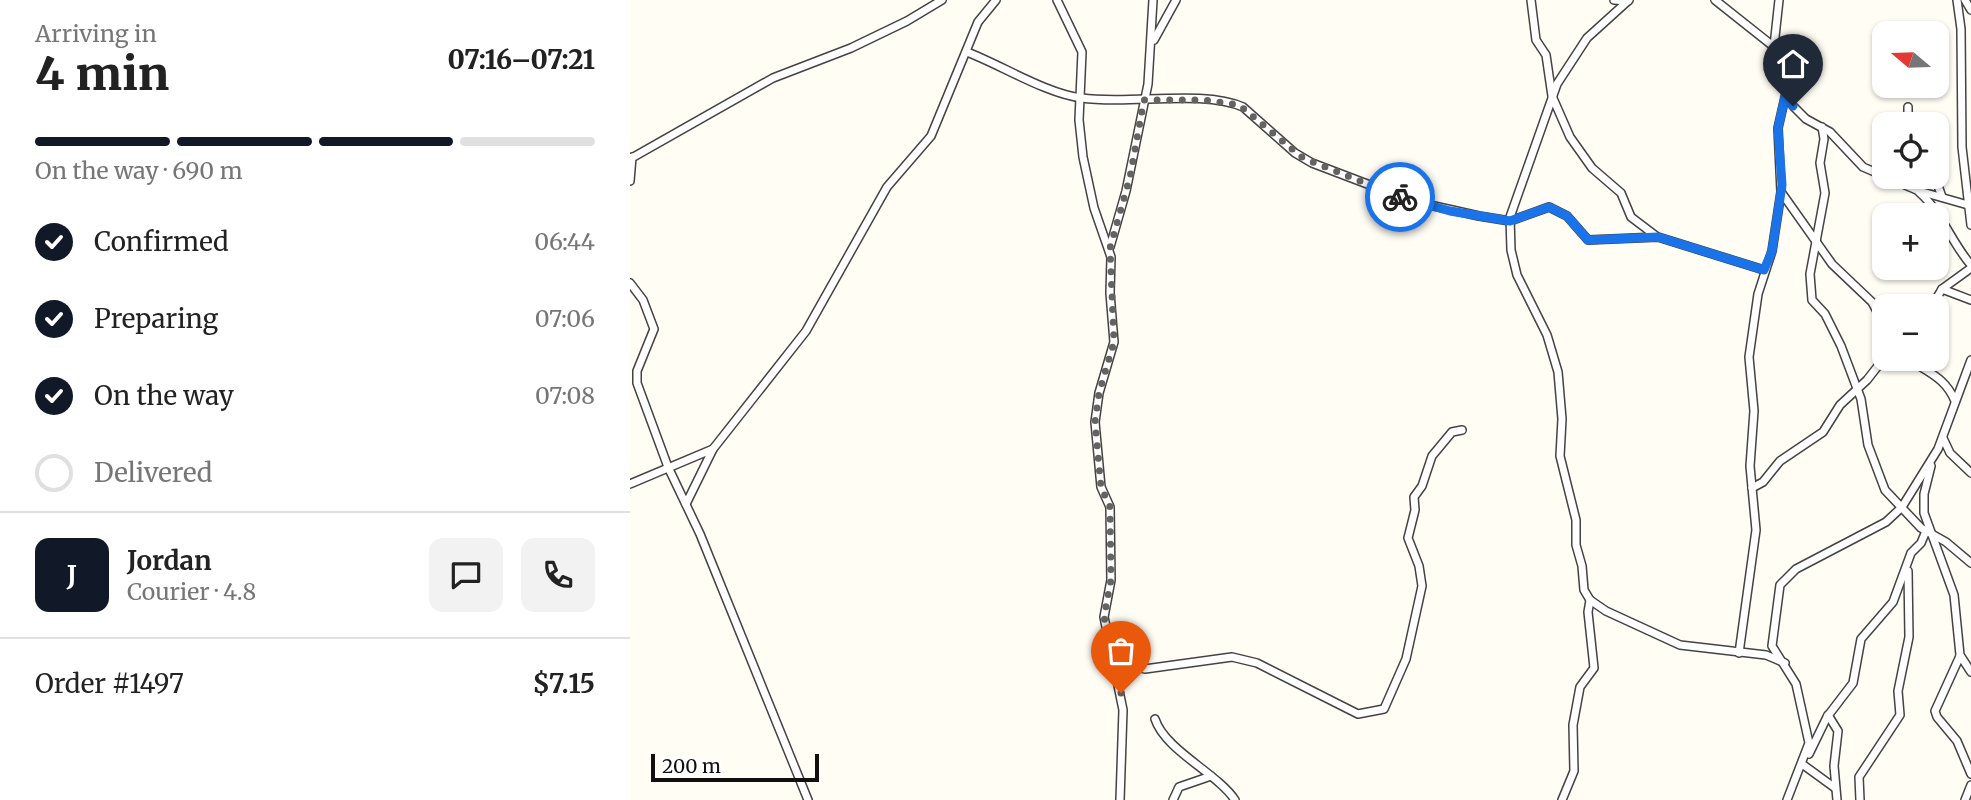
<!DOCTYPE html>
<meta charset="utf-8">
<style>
:root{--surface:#fff;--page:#f2f2f2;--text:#222;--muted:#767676;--line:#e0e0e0;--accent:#111827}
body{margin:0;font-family:Merriweather,serif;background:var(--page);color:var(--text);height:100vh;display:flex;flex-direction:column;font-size:26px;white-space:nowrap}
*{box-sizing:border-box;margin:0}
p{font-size:23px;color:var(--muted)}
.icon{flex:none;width:38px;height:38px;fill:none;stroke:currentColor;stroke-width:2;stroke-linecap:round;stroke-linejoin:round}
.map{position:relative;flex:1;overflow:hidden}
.side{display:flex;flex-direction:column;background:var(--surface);width:630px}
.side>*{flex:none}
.needle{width:46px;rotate:289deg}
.buttons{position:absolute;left:1242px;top:21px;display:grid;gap:14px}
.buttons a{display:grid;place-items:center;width:77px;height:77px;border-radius:14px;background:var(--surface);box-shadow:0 2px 5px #0004;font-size:35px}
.scale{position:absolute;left:21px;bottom:18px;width:168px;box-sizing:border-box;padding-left:7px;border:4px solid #101010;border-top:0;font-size:19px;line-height:24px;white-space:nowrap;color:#101010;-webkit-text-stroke:5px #fff;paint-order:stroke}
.pin{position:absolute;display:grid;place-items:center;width:60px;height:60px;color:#fff;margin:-72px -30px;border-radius:50% 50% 50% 0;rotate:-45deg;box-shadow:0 0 7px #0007}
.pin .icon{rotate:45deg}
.courier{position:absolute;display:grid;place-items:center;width:70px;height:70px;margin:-35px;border:5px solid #1a73e8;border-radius:50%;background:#fff;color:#222;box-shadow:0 2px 9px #0007}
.summary em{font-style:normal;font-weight:800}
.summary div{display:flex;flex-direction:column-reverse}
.summary{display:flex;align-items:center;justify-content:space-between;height:119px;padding:0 35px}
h1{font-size:46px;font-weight:800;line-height:52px}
.bar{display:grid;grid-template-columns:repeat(4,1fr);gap:10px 7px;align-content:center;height:84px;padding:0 35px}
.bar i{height:9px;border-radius:5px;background:var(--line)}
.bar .on{background:var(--accent)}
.bar p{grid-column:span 4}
.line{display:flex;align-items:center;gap:18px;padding:0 35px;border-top:2px solid var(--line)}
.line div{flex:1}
.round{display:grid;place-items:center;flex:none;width:74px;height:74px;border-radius:14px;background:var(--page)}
ol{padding:0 35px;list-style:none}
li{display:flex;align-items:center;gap:21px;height:77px}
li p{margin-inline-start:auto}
li .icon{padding:7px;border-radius:50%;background:var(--accent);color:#fff;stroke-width:4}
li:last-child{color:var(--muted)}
li i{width:38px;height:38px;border:4px solid var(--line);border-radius:50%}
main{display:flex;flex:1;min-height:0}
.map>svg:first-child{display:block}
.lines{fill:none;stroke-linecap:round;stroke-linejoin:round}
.minor-casing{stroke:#434343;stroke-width:10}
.minor{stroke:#fff;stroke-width:7}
.done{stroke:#646360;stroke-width:7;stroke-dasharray:0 12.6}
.route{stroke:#1a73e8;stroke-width:9}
</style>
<main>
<section class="side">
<div class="summary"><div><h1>4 min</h1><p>Arriving in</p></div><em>07:16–07:21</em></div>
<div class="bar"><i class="on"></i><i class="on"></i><i class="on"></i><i></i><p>On the way · 690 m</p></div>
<ol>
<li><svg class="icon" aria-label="check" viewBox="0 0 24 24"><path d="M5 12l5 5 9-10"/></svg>Confirmed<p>06:44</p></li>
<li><svg class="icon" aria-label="check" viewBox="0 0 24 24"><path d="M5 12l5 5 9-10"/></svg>Preparing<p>07:06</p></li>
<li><svg class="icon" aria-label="check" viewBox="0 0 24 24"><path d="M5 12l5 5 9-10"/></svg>On the way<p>07:08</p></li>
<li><i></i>Delivered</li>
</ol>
<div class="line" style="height:126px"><b class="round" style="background:var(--accent);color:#fff">J</b><div><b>Jordan</b><p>Courier · 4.8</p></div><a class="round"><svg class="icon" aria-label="chat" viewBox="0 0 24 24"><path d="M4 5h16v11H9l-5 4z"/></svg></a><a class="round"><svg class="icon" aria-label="phone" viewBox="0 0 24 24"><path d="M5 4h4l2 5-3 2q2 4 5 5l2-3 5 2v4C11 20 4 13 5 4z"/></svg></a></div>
<div class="line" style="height:91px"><div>Order #1497</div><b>$7.15</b></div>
</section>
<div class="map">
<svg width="1341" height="800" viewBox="0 0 1341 800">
<rect width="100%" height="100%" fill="#fffdf4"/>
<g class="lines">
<g class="minor-casing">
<g id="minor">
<polyline points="427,0 452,52 449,120 453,157 464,208 481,257 480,293 484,342 469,393 465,422 471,487 480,507 481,580 474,617 493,710 490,800"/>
<polyline points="901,0 906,40 916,55 922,96 940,137 962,168 991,193 1001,217 1026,236"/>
<polyline points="984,0 998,1"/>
<polyline points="999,0 957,38 927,84 880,217 881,250 887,275 917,335 928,372 932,419 930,456 946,520 946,545 952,566 954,590 960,600 976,611 1050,645 1136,655 1155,663"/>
<polyline points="1085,0 1148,50 1154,66 1156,93 1163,106 1176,119 1200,132 1233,167 1289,191 1338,205"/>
<polyline points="1327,0 1331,29 1332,147 1341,225"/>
<polyline points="1335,0 1341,10"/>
<polyline points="524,40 546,0"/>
<polyline points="1144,46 1149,0"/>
<path d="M337,52C371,65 417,94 452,98C498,105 573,89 613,107L665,153L682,163L782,201L849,216L880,221L919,207L937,216L958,240L1028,237L1134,270"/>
<polyline points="1278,124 1278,107"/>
<polyline points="1192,127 1194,139 1190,163 1195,193 1180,274 1182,300 1195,314 1211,346 1231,399 1238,445 1255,490 1291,528 1316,542 1341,563"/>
<polyline points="0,159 143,78 221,48 277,21 312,0"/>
<polyline points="1305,177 1312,197"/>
<polyline points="0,181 2,157"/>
<polyline points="1151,192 1202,264 1242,302 1255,326"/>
<path d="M1289,192C1312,212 1321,242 1341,265"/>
<polyline points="480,247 496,191 518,84 523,0"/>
<polyline points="0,283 13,300 24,329 7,371 7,383 38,467 70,534 178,800"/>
<polyline points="1312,289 1341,300"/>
<polyline points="1302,306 1312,289 1341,268"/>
<path d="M1279,359C1298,373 1315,377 1325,401"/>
<polyline points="1313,438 1320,453 1341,473"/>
<polyline points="1301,466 1294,494 1294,513 1324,595 1330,655 1341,672"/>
<polyline points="0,484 83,449 176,331 257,187 301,136 348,22 366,0"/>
<polyline points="1122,488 1133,482 1150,461 1193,432 1210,405 1237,380 1255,357"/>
<polyline points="56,504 83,449"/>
<polyline points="1109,653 1126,530 1120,466 1124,411 1119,357 1128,294 1142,251 1151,192 1148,128 1156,93"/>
<polyline points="1330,656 1305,711 1307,717 1327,741 1341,774"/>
<polyline points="485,662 515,669 602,657 627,663 728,714 754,709 776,659 792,586 789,566 778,538 785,510 784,497 792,486 802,456 822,432 832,430"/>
<polyline points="1198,715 1208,731 1204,766 1207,800"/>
<path d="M525,719C535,750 587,773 605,800"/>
<polyline points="1179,754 1197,717 1223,683 1231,639 1263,602 1281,553 1291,543 1296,531"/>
<polyline points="1172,764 1205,788"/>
<polyline points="543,800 549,787 581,776"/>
<polyline points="932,800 944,771 943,725 950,687 964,668 958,612 960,600"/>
<polyline points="1157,800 1179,743 1166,684 1142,646 1150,585 1166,569 1256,522 1272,507 1308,449 1341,360"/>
<polyline points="1230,800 1229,777 1270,715 1268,691 1279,637 1278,571"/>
<polyline points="1335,800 1341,785"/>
</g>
</g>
<use href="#minor" class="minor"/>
</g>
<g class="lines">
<polyline class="done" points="491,693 474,617 481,580 480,507 471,487 465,422 469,393 484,342 480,248 500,177 514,100 573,100 609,105 673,158 770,197"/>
<polyline class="route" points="770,197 820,211 880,221 919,207 937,216 958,240 1028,237 1134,270 1142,251 1152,185 1148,128 1156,93 1163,106"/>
</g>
</svg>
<div class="buttons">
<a><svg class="needle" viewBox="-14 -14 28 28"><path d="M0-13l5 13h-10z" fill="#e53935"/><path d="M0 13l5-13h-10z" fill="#767676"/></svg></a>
<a><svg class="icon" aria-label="locate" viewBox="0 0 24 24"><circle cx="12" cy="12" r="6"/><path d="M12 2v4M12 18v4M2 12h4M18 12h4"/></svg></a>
<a>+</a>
<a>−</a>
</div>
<div class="scale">200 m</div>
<div class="pin" style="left:491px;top:693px;background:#ea580c"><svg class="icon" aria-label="bag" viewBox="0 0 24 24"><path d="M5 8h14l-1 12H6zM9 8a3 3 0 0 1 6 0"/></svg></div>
<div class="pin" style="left:1163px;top:106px;background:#1f2937"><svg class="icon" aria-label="home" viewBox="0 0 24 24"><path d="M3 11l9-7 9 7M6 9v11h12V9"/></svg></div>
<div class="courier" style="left:770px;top:197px"><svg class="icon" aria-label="bike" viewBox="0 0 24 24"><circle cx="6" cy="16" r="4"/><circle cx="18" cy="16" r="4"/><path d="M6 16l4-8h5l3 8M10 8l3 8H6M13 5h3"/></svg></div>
</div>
</main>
